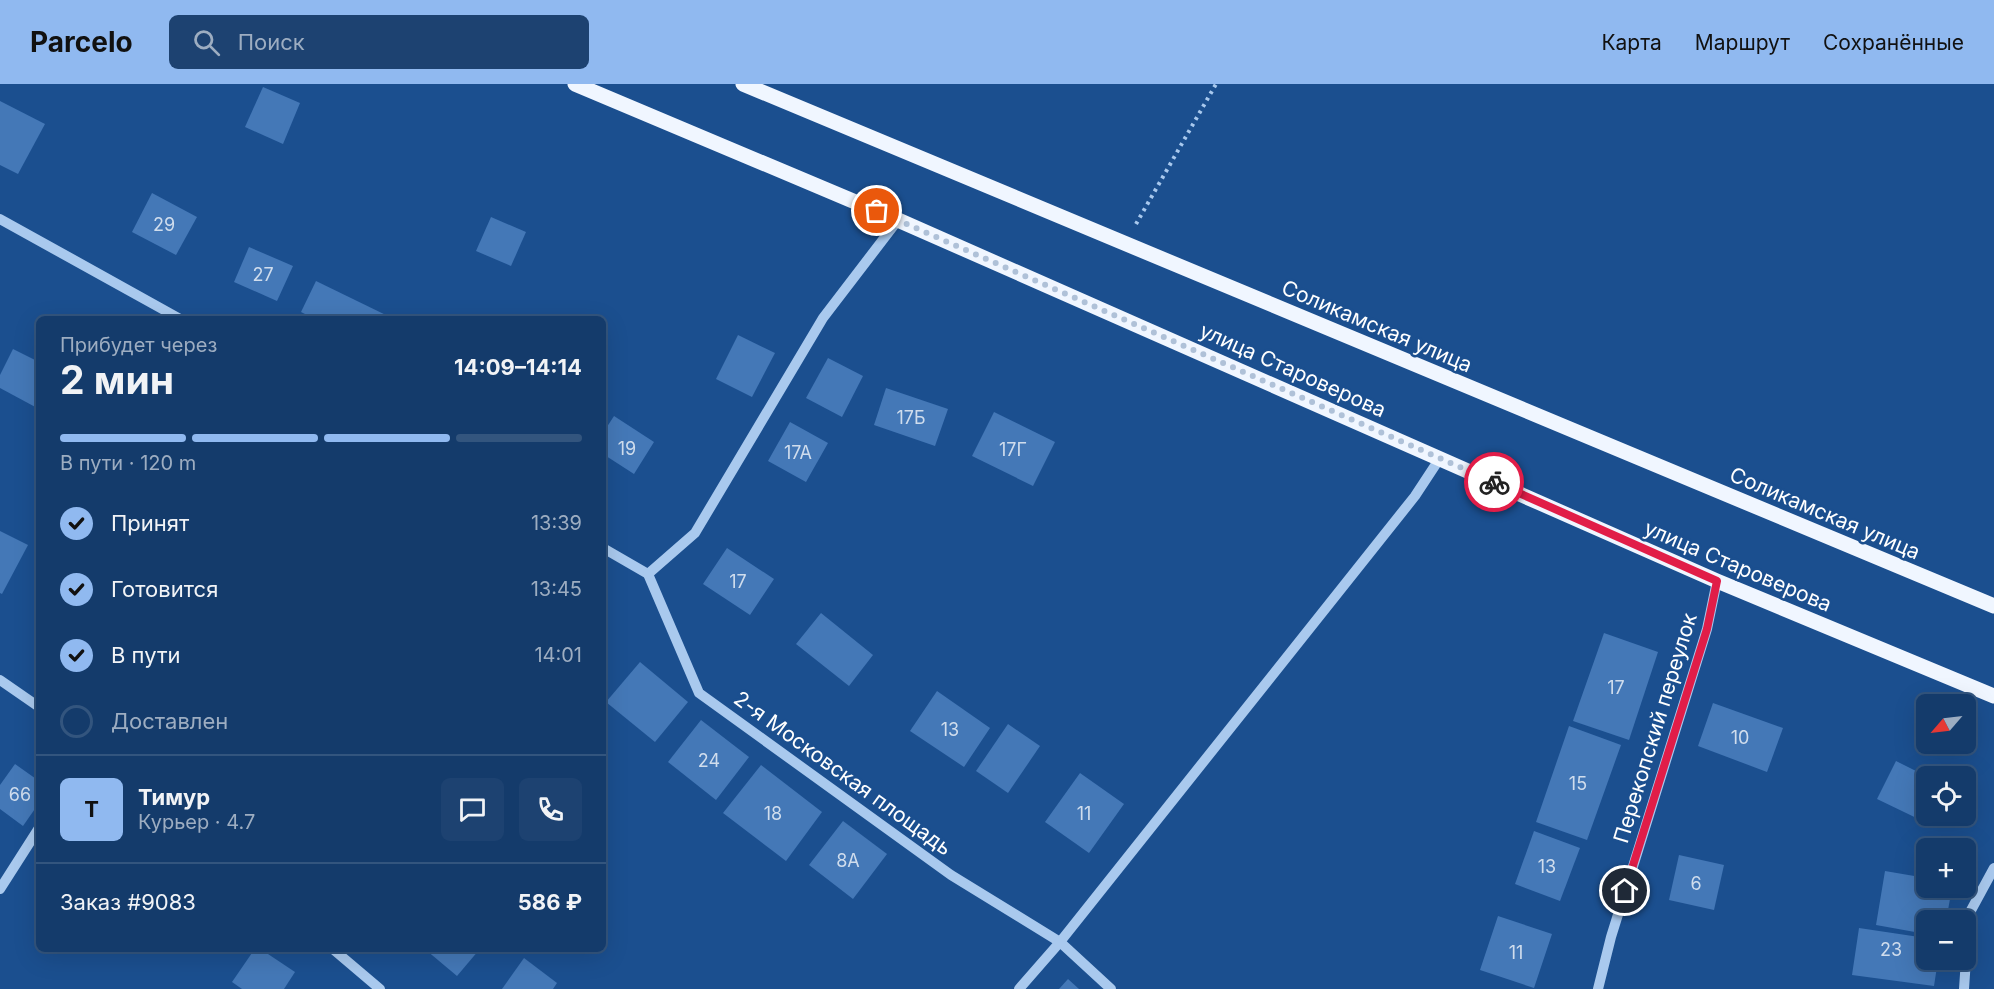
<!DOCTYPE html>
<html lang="ru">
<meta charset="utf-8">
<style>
:root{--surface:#143b6b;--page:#1d4271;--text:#f1f3f6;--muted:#9dadc1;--line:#33557e;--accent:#90b9f0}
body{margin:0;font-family:Inter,sans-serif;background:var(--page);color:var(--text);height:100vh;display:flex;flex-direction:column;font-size:22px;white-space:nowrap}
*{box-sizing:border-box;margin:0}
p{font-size:20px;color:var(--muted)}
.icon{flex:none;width:33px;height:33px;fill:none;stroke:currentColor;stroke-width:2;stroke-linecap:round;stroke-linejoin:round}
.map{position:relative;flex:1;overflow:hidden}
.sheet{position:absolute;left:36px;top:232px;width:570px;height:636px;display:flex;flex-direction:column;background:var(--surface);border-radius:9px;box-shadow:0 6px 24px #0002,0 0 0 2px var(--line)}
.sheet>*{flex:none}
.needle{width:39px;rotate:242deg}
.fabs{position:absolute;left:1916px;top:610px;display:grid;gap:12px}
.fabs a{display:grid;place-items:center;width:60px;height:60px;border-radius:9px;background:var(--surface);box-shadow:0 6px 24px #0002,0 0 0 2px var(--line);font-size:30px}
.pin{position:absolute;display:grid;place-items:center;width:51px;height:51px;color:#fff;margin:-26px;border:3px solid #fff;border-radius:50%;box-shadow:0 2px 6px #0007}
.courier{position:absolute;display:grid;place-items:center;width:60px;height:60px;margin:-30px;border:4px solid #e11d48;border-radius:50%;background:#fff;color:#222;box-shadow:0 2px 8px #0007}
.overview em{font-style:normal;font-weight:700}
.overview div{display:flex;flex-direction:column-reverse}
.overview{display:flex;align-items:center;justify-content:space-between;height:102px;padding:0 24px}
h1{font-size:39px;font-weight:700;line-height:45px}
.bar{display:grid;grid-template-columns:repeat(4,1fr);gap:9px 6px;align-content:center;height:72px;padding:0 24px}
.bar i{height:8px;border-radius:4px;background:var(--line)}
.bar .current{background:var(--accent)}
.bar p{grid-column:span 4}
.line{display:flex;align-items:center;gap:15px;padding:0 24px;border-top:2px solid var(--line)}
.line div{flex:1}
.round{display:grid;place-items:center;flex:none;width:63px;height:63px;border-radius:9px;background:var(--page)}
ol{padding:0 24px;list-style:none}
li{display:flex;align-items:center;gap:18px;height:66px}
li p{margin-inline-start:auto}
li .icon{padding:6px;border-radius:50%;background:var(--accent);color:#111;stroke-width:4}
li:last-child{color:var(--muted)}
li i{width:33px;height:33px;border:3px solid var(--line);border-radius:50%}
header{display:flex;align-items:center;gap:36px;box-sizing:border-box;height:84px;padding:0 30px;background:var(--accent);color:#111}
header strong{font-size:28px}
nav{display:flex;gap:33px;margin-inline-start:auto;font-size:21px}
.search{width:420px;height:54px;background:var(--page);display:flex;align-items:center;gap:15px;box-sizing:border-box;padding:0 21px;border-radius:9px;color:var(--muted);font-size:22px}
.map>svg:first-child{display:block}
.building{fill:#4478b7}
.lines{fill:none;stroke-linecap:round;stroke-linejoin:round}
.path{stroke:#a9c9ee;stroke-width:4;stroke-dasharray:3 4.5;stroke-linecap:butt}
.minor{stroke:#a9c9ee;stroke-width:10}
.major{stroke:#f0f6ff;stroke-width:15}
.done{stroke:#afc1d8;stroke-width:6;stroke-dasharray:0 10.8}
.route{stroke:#e11d48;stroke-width:8}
.labels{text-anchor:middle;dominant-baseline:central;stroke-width:5;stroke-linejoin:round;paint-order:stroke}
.number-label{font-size:18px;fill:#d0dded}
.street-label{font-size:21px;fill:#fff;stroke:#1b4f8f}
</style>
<header>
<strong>Parcelo</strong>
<div class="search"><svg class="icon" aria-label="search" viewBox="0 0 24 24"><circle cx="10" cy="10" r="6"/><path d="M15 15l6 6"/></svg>Поиск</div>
<nav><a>Карта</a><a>Маршрут</a><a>Сохранённые</a></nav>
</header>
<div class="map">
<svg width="1994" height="905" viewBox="0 0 1994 905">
<rect width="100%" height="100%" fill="#1b4f8f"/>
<g class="building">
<polygon points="263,3 300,19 283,60 245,43"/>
<polygon points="0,17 45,40 18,90 0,81"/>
<polygon points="152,109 197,133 176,171 132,148"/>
<polygon points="491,133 526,148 511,182 476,167"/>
<polygon points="249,163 293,182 277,217 234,198"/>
<polygon points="316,197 392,234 392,236 317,236 301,228"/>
<polygon points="738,251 775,269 752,313 716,295"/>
<polygon points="13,265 39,278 39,325 0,304 0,291"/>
<polygon points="828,274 863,292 842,333 806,314"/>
<polygon points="886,304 948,325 935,362 874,341"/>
<polygon points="994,328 1055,358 1033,402 972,372"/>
<polygon points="614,332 654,358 634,390 603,370 603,349"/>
<polygon points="790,338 828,359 806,398 768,377"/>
<polygon points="0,447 28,461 2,510 0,509"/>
<polygon points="727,464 774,495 750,531 703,500"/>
<polygon points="821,529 873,571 849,602 796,560"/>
<polygon points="1604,549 1658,568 1629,656 1573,637"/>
<polygon points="640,578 688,618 655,658 606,618"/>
<polygon points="937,607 990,644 964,683 910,647"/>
<polygon points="1713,619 1783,644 1767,688 1698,662"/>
<polygon points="701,636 749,673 716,716 668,678"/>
<polygon points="1008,640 1040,662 1008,709 976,687"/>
<polygon points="1569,642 1621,661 1587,756 1536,738"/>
<polygon points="1896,677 1926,692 1926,732 1936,732 1931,741 1877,715"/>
<polygon points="15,680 39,697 39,719 23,742 0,725 0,701"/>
<polygon points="761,681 822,728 786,777 723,729"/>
<polygon points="1080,689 1124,720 1089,769 1045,738"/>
<polygon points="843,737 887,770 853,815 809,781"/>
<polygon points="1534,747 1580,764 1560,817 1515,800"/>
<polygon points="1679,771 1724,781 1714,826 1669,816"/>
<polygon points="1885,787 1926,794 1926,804 1952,804 1946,837 1926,837 1926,850 1876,841"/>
<polygon points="1498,832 1552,850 1534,904 1480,886"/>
<polygon points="1859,844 1926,854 1926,876 1938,876 1934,902 1852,891"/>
<polygon points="254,866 262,866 295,888 284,905 242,905 232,898"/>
<polygon points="426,866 479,866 457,892"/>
<polygon points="524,874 557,899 553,905 502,905"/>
<polygon points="1068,895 1079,905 1059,905"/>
</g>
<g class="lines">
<polyline class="path" points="1136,140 1216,0"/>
<g class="minor">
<polyline points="0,135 182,236"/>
<polyline points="603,464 648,490 699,609 951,791 1060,858 1111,905"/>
<polyline points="648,490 695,449 823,234 898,136"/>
<polyline points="0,596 39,623"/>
<polyline points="0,805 39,744"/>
<polyline points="334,866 380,905"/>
<polyline points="1019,905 1060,858 1415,412 1440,374"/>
<polyline points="1598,905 1611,853 1707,545 1717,497"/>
<polyline points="1964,905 1969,830 1994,784"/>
</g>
<g class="major">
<polyline points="575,0 898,136 1717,497 1994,612"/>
<polyline points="743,0 1994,522"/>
</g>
</g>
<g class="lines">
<polyline class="done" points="877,127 1494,398"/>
<polyline class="route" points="1494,398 1717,497 1707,545 1625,807"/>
</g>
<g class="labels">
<g class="number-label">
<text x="164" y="140">29</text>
<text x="263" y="190">27</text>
<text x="911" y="333">17Б</text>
<text x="627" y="364">19</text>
<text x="1013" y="365">17Г</text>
<text x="798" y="368">17А</text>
<text x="738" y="497">17</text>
<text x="1616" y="603">17</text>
<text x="950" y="645">13</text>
<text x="1740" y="653">10</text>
<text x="709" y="676">24</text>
<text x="1578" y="699">15</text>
<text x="20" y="710">66</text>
<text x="773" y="729">18</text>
<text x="1084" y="729">11</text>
<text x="848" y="776">8А</text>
<text x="1547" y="782">13</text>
<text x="1696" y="799">6</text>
<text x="1891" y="865">23</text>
<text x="1516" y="868">11</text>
</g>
<g class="street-label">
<text transform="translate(1377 242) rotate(23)">Соликамская улица</text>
<text transform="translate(1293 286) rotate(24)">улица Староверова</text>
<text transform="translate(1825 429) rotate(23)">Соликамская улица</text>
<text transform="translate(1738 482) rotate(23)">улица Староверова</text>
<text transform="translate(1655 644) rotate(-73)">Перекопский переулок</text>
<text transform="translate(843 689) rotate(36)">2-я Московская площадь</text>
</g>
</g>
</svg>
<div class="fabs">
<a><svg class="needle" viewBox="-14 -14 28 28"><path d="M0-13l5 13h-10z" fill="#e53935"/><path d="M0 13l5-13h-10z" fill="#9dadc1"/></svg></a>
<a><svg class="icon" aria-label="locate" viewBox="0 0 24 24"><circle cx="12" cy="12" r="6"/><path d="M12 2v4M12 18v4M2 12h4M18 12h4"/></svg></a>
<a>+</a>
<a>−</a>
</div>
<div class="pin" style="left:877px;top:127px;background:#ea580c"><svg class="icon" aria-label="bag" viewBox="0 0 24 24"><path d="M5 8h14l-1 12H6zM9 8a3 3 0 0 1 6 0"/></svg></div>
<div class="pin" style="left:1625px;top:807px;background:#1f2937"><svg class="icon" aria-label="home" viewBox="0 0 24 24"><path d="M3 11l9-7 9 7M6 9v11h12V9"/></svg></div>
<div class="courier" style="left:1494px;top:398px"><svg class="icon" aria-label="bike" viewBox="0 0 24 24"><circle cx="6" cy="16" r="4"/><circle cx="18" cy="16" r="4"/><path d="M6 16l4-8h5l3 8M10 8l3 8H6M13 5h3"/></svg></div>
<section class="sheet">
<div class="overview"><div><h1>2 мин</h1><p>Прибудет через</p></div><em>14:09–14:14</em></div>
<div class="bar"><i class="current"></i><i class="current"></i><i class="current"></i><i></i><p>В пути · 120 m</p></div>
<ol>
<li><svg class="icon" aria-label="check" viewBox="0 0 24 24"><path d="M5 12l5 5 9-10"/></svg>Принят<p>13:39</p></li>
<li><svg class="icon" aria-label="check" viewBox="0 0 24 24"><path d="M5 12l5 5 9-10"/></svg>Готовится<p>13:45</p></li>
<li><svg class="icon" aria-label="check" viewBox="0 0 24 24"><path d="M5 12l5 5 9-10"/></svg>В пути<p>14:01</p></li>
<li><i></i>Доставлен</li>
</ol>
<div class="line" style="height:108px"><b class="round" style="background:var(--accent);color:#111">Т</b><div><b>Тимур</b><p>Курьер · 4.7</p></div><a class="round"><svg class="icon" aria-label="chat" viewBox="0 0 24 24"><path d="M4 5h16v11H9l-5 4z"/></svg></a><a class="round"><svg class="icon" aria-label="phone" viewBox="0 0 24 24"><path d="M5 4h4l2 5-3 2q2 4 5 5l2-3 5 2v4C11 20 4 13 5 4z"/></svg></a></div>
<div class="line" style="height:78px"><div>Заказ #9083</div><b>586 ₽</b></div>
</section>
</div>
